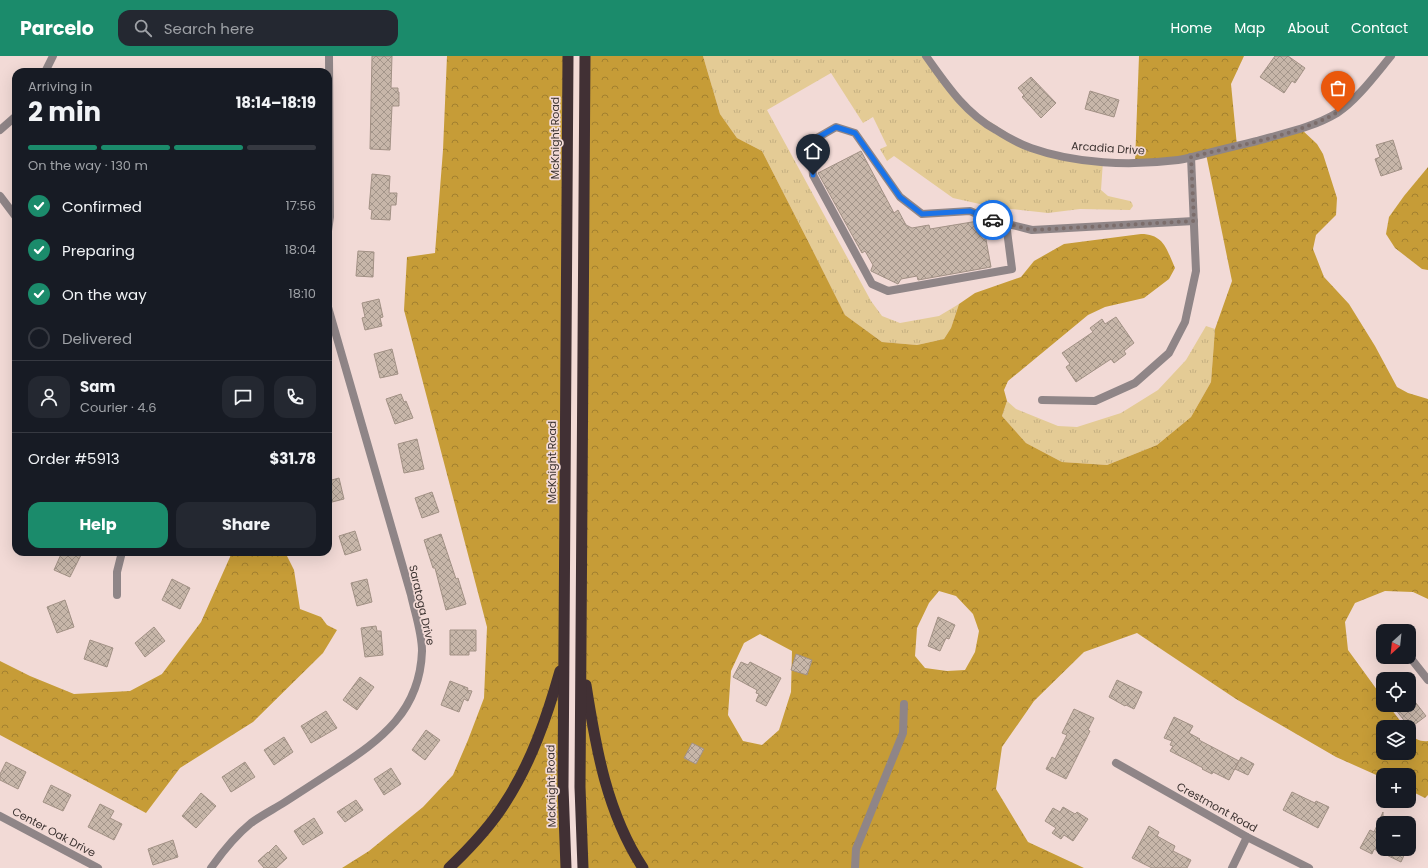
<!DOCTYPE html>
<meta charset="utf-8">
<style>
:root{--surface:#171b24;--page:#242831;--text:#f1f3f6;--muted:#9ea1a6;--line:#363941;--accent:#1b8b6b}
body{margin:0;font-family:Poppins,sans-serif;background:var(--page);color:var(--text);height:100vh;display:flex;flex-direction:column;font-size:15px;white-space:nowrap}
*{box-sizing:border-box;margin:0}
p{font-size:13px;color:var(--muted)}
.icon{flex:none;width:22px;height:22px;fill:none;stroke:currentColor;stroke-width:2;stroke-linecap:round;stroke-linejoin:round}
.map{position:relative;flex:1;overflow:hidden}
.sheet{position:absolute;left:12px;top:12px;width:320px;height:488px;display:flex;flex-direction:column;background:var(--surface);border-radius:12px;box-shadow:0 4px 16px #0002}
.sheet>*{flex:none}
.needle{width:26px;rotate:207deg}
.fabs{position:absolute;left:1376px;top:568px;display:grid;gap:8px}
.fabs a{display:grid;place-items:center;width:40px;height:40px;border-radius:8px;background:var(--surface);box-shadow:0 4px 16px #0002;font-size:20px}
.pin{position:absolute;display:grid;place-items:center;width:34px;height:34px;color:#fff;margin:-41px -17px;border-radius:50% 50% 50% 0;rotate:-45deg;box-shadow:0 0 4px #0007}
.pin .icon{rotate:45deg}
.courier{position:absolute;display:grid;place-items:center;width:40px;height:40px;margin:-20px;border:3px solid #1a73e8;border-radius:50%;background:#fff;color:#222;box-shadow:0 1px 5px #0007}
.summary em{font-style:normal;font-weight:700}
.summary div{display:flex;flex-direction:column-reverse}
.summary{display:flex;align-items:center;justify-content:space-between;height:68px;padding:0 16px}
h1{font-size:26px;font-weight:700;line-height:30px}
.bar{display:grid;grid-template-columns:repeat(4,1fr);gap:6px 4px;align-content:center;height:48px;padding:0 16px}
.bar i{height:5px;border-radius:3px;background:var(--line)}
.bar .current{background:var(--accent)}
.bar p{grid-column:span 4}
.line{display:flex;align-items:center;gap:10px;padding:0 16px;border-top:1px solid var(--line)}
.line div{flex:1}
.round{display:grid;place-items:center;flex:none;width:42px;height:42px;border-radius:12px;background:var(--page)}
ol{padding:0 16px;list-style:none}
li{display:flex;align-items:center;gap:12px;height:44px}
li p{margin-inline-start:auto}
li .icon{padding:4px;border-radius:50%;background:var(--accent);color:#fff;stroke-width:4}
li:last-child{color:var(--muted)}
li i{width:22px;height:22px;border:2px solid var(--line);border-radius:50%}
.primary-button{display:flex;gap:8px;margin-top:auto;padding:8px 16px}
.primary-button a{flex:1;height:46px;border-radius:12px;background:var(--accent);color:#fff;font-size:16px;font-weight:700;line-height:46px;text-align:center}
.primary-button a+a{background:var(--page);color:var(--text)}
header{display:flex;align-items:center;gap:24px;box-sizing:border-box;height:56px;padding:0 20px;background:var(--accent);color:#fff}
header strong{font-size:19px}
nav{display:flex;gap:22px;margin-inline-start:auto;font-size:14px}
.search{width:280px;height:36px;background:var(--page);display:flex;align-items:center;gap:10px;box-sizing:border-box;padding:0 14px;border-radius:12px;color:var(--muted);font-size:15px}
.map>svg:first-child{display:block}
.grass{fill:url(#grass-tufts)}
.forest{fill:url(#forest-crowns);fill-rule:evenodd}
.building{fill:url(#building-cross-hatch);stroke:#a29185}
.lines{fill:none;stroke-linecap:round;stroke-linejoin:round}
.service{stroke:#8f8587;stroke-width:8}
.minor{stroke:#8f8587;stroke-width:8}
.tertiary{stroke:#8f8587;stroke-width:8}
.trunk{stroke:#413034;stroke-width:11}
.done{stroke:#7c6d6b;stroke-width:4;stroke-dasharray:0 7.2}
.route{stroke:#1a73e8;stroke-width:5}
.labels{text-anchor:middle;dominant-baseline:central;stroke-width:3.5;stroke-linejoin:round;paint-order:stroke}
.street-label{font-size:11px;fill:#3c3331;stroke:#f2dad6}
</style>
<header>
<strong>Parcelo</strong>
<div class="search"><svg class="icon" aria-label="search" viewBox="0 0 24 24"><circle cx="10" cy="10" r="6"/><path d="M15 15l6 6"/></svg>Search here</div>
<nav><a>Home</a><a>Map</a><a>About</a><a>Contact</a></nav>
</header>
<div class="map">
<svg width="1428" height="812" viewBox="0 0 1428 812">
<defs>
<pattern id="grass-tufts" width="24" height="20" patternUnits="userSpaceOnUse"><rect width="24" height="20" fill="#e4cb95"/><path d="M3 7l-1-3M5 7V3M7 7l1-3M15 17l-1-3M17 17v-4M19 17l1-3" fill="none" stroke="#c4af81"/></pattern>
<pattern id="forest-crowns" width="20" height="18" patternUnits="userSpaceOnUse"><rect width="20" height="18" fill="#c69c37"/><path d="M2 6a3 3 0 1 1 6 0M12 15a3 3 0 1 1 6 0" fill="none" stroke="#a2802f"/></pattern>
<pattern id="building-cross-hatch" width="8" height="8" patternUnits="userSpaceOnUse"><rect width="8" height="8" fill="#c7b6a9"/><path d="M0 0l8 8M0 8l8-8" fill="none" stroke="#a3958a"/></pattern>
</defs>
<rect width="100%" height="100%" fill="#f2dad6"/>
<g class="grass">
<polygon points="703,0 926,0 965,50 1030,91 1103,105 1101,134 1108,140 1130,145 1132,147 1133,150 1130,154 1080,153 1048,157 993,151 953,142 894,100 887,105 880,93 887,90 873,61 863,67 831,17 767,54 871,245 882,260 900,267 939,260 959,248 951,272 944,283 917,289 882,286 845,259 809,187 762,95 737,82 720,58"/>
<polygon points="1206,270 1215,273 1211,326 1191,361 1157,389 1107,409 1062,406 1026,387 1002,360 1007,345 1016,353 1058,370 1077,371 1121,357 1158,334 1186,304"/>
</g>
<g class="forest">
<polygon points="447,0 568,0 566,812 342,812 369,795 423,751 453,719 468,684 484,642 487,571 404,254 407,201 435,197 443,94"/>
<path d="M585,0H703L720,58L737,82L762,95L809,187L845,259L882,286L917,289L944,283L951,272L959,248L975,237L1021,221L1034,205L1064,188L1141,178C1164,178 1167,194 1175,212L1169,223L1144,242L1105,251L1088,259L1008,325L1004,334L1007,345L1002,360L1026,387L1062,406L1107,409L1157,389L1191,361L1211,326L1215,273L1232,225L1206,98L1135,107L1139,0H1244L1231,28L1237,90L1301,73L1317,88L1323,98L1337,142L1336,159L1316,179L1313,193L1324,221L1349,248L1375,290L1397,331L1408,337L1428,343V543L1413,536L1385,535L1355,547L1345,566L1348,594L1383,642V649H1388L1405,671H1383V697H1409V677C1414,683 1421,686 1428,685V739L1425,742L1409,734V719H1383V722L1336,701L1236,643L1137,577L1084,596L1034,645L1002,691L996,733L1028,786L1084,812H583ZM939,535L956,540L973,558L979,575L975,596L965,614L947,615L925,612L915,600L917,572L929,547ZM760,578L792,595L791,636L779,674L762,689L743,685L728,659L731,615L744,587Z"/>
<polygon points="1428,111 1428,214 1422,213 1395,192 1386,178 1389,161 1404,140"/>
<polygon points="231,496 285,496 294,514 300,553 321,561 327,569 337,574 323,597 253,666 180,712 146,757 0,679 0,605 30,620 74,638 130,635 162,618 201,566 230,501"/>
</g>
<g class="building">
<polygon points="372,0 392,0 391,32 398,32 398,36 399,36 399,50 392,50 390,94 370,93"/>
<polygon points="1275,0 1288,0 1305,12 1295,27 1292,25 1284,37 1260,21"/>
<polygon points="1031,21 1056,47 1041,62 1022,41 1024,39 1018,32"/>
<polygon points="1090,35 1119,44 1114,61 1085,53"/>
<polygon points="1393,84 1402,113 1381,120 1375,103 1380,101 1376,89"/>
<polygon points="861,95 894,157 898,154 906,169 912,172 929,169 930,173 978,165 983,167 991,211 918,224 917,220 901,223 898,228 871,215 871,214 873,209 865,195 862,197 818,117"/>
<polygon points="372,118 390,120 389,137 397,137 396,149 391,149 390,164 371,163 372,154 369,153"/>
<polygon points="358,195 374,196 373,221 356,220"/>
<polygon points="379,243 383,261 380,262 382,270 365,274 362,262 365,261 362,247"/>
<polygon points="1116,261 1134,287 1124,295 1126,298 1114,307 1111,303 1076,326 1066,311 1070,308 1062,297 1093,276 1090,272 1102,263 1105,268"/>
<polygon points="392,293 398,318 380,322 374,298"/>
<polygon points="401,338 404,346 406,345 413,362 395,368 386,343"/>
<polygon points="417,383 424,413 404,417 398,388"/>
<polygon points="339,422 344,443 328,447 328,425"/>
<polygon points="432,436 439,456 422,462 415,442"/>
<polygon points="355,475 361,494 345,499 339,480"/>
<polygon points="441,478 456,523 458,522 466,548 446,554 435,512 433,512 424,484"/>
<polygon points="62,496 75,496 81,499 70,521 54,514"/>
<polygon points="172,523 190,532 180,553 162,544"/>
<polygon points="367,523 372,546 357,550 351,527"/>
<polygon points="65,544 74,571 57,577 47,551"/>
<polygon points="938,561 955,569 949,583 946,582 940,595 928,590"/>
<polygon points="376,570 377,575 381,575 383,599 365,601 361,572"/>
<polygon points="154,571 165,585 145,601 135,587"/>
<polygon points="450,574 476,574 476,595 469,595 469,599 450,599"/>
<polygon points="90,584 113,592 107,611 84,603"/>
<polygon points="796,598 812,604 807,619 791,614"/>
<polygon points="741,606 748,609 750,606 781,622 766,650 756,645 759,638 756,637 757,634 733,621"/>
<polygon points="360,621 374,631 357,654 343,644"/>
<polygon points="1117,624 1142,636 1134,653 1126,649 1125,650 1109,641"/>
<polygon points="450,625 468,632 467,634 472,635 468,645 464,643 459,656 441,649"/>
<polygon points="1409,638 1426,660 1410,672 1392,649 1409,649"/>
<polygon points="1074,653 1094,662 1088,674 1090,675 1066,723 1046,713 1052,701 1055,703 1067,679 1062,677"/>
<polygon points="326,655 337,672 311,687 301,670"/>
<polygon points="1174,661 1193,670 1189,677 1200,683 1199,684 1239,705 1229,724 1213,716 1212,718 1202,713 1203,712 1170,695 1173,690 1170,689 1172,685 1164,682"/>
<polygon points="426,674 440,684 425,704 412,694"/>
<polygon points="284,681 293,696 274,709 264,694"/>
<polygon points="692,687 704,693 696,708 684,702"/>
<polygon points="1241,701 1254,708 1248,719 1235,713"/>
<polygon points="6,706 26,716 18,733 0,724 0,718"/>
<polygon points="245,706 255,721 231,736 222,721"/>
<polygon points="391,712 401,728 384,739 374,723"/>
<polygon points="51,729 71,739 63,755 43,746"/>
<polygon points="1292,736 1315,747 1316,745 1329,751 1318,772 1283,754"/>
<polygon points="201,737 216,750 196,772 182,760"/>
<polygon points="356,744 363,754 345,766 337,756"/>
<polygon points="100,748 114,755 110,762 122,768 114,784 88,771"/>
<polygon points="1063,751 1075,758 1077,756 1088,763 1073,785 1064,779 1061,783 1052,777 1056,772 1045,765 1053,752 1060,756"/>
<polygon points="1383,756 1383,793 1407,793 1401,806 1374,793 1372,798 1360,792 1370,774 1374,776"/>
<polygon points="314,762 323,777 303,789 294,775"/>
<polygon points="1149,770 1159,776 1157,780 1175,790 1173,795 1191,804 1187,812 1152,812 1132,802"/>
<polygon points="173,784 178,801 153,809 148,793"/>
<polygon points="276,789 287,802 276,812 264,812 258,805 268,796 270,798 269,796"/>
</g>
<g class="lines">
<g class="service">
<polyline points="0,140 16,161"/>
<polyline points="1006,167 1012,213 888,235 872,228 813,119 811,98 817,82 836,71 855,77 900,141 922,158 970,155 988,163 1032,174 1194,165"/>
<polyline points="1042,344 1095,345 1135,327 1169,297 1185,266 1196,215 1191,101"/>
<polyline points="1409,600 1428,624"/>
</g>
<g class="minor">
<polyline points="45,16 53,0"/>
<polyline points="0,74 16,60"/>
<polyline points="328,175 330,161 329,0"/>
<polyline points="117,539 117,516 122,496"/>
<polyline points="1116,707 1247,781 1309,812"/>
<polyline points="0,760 98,812"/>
<path d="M211,812C223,795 235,780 251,767C262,759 274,753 285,746C302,735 319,724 336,713C382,683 420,655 422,595C422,577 415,557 411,539L328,251"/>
<polyline points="855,812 856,793 903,677 904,648"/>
<polyline points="1232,812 1247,781"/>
</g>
<path class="tertiary" d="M926,0C946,28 965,57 996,74C1007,81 1019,88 1031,92C1076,108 1130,110 1178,104C1187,103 1195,100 1204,98C1222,93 1240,89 1257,85C1284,77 1312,72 1337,57C1356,45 1376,18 1391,0"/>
<g class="trunk">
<path d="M586,629C596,693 607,757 643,812"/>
<path d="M449,812C470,792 490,771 505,747C531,707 547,661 560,615"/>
<polyline points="566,812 563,731 568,0"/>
<polyline points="583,812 580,731 585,0"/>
</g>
</g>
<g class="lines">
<path class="done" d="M993,164L1032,174L1194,165L1191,101C1239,89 1296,80 1338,56"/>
<polyline class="route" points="813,119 811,98 817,82 836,71 855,77 900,141 922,158 970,155 993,164"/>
</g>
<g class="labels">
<g class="street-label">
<text transform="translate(555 82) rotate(-90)">McKnight Road</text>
<text transform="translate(1108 92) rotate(4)">Arcadia Drive</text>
<text transform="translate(552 406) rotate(-90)">McKnight Road</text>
<text transform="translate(422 549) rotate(77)">Saratoga Drive</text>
<text transform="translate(551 730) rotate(-91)">McKnight Road</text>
<text transform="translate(1217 751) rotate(29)">Crestmont Road</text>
<text transform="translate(54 776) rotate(28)">Center Oak Drive</text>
</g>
</g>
</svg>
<div class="fabs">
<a><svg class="needle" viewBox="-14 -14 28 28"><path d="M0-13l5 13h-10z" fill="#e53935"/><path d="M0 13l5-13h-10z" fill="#9ea1a6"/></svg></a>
<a><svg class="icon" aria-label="locate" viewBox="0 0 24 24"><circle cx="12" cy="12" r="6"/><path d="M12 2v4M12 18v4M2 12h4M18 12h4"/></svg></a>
<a><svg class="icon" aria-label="layers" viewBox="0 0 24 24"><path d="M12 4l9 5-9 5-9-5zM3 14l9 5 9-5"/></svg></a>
<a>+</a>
<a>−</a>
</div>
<div class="pin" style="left:1338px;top:56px;background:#ea580c"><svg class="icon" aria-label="bag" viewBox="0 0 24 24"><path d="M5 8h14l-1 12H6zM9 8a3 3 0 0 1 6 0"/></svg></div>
<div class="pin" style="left:813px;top:119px;background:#1f2937"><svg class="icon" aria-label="home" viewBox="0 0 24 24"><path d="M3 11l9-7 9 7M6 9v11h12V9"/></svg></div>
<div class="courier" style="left:993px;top:164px"><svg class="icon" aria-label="car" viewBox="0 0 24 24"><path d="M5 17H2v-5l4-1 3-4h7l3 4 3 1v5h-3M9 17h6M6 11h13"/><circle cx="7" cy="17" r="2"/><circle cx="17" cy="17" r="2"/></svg></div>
<section class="sheet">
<div class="summary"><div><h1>2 min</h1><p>Arriving in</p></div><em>18:14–18:19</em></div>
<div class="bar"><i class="current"></i><i class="current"></i><i class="current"></i><i></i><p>On the way · 130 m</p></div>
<ol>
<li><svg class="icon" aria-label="check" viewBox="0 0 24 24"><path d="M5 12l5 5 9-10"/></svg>Confirmed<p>17:56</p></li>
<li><svg class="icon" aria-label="check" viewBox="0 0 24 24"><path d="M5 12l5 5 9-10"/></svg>Preparing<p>18:04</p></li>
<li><svg class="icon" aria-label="check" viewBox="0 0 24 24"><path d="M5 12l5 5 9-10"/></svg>On the way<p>18:10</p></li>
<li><i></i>Delivered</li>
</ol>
<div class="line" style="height:72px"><a class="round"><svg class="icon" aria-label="person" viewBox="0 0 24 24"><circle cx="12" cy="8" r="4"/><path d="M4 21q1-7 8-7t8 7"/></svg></a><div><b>Sam</b><p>Courier · 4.6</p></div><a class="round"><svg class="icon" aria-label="chat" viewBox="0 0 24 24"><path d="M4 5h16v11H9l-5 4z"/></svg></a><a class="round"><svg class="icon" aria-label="phone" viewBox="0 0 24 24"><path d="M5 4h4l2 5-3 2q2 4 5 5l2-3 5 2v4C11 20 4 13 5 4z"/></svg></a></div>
<div class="line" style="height:52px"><div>Order #5913</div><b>$31.78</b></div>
<div class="primary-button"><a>Help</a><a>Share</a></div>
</section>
</div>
